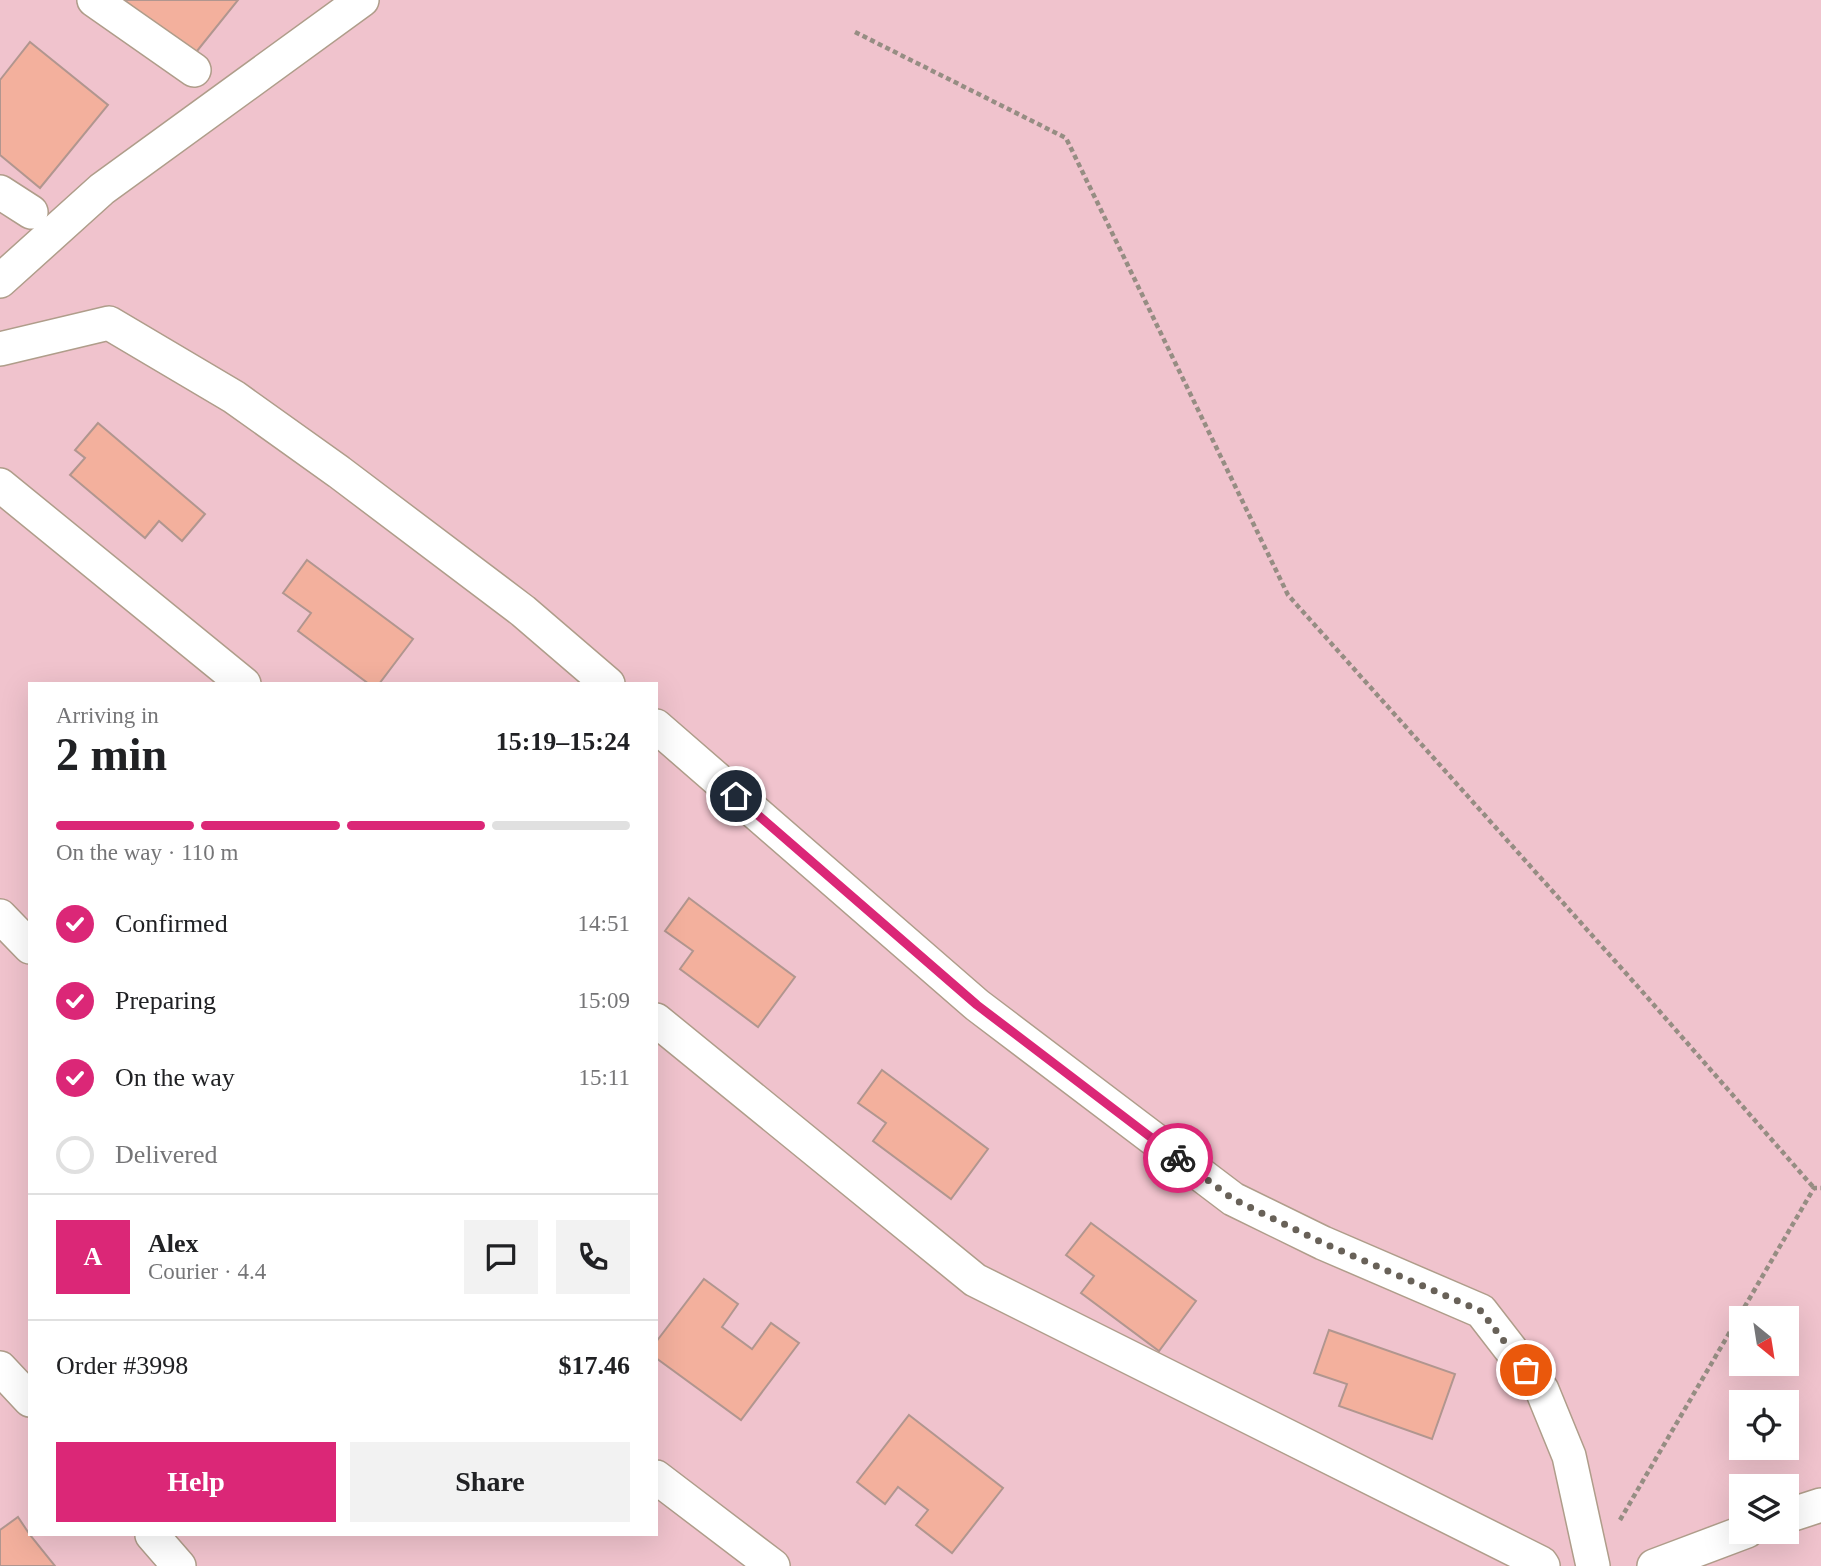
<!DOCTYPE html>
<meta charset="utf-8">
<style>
:root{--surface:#fff;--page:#f2f2f2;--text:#202124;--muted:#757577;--line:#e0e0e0;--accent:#db2777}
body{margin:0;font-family:Georgia,serif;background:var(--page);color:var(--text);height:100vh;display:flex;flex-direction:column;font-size:26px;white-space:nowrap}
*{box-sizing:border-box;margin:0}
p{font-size:23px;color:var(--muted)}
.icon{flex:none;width:38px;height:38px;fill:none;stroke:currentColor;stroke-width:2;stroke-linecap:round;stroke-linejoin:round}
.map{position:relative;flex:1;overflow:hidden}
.details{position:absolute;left:28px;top:682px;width:630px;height:854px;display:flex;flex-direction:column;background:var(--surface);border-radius:0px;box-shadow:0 7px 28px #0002}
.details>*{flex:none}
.needle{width:46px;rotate:150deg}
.buttons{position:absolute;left:1729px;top:1306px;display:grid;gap:14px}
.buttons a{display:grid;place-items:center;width:70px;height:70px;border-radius:0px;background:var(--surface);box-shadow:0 7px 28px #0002;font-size:35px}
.pin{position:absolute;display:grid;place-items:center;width:60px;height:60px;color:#fff;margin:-30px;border:4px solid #fff;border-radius:50%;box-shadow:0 2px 7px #0007}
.courier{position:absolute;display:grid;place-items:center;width:70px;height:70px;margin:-35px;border:5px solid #db2777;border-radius:50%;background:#fff;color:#222;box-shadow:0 2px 9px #0007}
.overview em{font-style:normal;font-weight:800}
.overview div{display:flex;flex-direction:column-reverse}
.overview{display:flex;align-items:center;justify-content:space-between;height:119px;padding:0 28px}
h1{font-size:46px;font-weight:800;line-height:52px}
.bar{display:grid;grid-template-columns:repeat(4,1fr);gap:10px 7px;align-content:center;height:84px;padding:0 28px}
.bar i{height:9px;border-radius:5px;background:var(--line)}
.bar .current{background:var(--accent)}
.bar p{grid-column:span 4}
.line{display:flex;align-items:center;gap:18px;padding:0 28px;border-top:2px solid var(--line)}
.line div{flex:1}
.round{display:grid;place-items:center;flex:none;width:74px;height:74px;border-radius:0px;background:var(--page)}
ol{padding:0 28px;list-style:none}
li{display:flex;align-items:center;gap:21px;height:77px}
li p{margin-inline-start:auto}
li .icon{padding:7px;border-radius:50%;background:var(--accent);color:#fff;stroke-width:4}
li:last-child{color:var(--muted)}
li i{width:38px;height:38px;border:4px solid var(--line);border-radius:50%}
.button{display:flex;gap:14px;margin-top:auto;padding:14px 28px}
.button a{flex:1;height:80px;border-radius:0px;background:var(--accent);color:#fff;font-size:28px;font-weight:800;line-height:80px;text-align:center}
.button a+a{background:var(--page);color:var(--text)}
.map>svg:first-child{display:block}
.green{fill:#f0c3cd;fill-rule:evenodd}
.building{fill:#f3b09d;stroke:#b1968f;stroke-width:2}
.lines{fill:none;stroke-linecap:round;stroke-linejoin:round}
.street-casing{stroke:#af9d8a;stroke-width:36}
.path{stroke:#968d83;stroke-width:4.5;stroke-dasharray:5 3.5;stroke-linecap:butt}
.street{stroke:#fff;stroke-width:33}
.done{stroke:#686158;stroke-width:7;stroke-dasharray:0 12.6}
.route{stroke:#db2777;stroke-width:9}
</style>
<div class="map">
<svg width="1821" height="1566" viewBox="0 0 1821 1566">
<rect width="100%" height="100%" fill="#fef3e7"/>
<path class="green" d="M0,0H1821V1566H0ZM30,684H656V1535H30ZM1741,1318H1787V1363H1741ZM1741,1402H1787V1447H1741ZM1741,1486H1787V1531H1741Z"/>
<g class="building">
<polygon points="124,0 238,0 193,56"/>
<polygon points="30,42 108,105 40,188 0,155 0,80"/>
<polygon points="98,423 205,514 182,541 159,521 145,538 70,475 85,458 75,450"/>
<polygon points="307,560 413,639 379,684 369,684 298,631 311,613 283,593"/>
<polygon points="689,898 795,977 758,1027 680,969 693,951 665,931"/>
<polygon points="882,1070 988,1149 951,1199 873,1141 886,1123 858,1103"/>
<polygon points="1091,1223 1196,1301 1159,1351 1081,1293 1094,1276 1066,1255"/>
<polygon points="704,1279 738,1304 722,1327 752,1349 771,1323 799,1343 741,1420 656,1358 656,1342"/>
<polygon points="1329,1330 1455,1374 1432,1439 1339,1406 1347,1384 1314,1373"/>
<polygon points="909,1415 1003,1488 952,1553 916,1525 928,1510 898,1487 885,1504 857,1482"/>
<polygon points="18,1517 30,1535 55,1566 0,1566 0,1530"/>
</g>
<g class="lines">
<g class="street-casing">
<g id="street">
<polyline points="94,0 194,70"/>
<polyline points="0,192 31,212"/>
<polyline points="0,281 102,189 362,0"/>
<polyline points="0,349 109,323 234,397 339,472 523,611 608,684"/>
<polyline points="0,485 244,684"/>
<polyline points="656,726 977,1005 1233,1199 1323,1243 1481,1311 1542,1390 1569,1456 1593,1566"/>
<polyline points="0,916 30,947"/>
<polyline points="656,1020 975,1280 1541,1563 1543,1566"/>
<polyline points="0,1368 30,1400"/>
<polyline points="656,1477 773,1566"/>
<polyline points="1787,1516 1821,1505"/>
<polyline points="152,1535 179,1566"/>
<polyline points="1654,1566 1747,1531"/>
</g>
</g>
<g class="path">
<polyline points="855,32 1066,138 1288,595 1640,989 1814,1188"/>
<polyline points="1620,1520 1814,1188 1821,1188"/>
</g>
<use href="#street" class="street"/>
</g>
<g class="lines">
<polyline class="done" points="1178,1158 1233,1199 1323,1243 1481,1311 1526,1370"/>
<polyline class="route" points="736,796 977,1005 1178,1158"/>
</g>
</svg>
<div class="buttons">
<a><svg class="needle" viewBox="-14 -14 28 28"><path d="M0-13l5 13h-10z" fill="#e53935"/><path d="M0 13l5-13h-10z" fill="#757577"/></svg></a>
<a><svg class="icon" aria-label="locate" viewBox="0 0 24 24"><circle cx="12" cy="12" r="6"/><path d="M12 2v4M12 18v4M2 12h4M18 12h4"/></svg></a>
<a><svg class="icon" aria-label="layers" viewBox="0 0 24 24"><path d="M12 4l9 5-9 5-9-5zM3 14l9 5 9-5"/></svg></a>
</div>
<div class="pin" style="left:1526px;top:1370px;background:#ea580c"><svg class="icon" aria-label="bag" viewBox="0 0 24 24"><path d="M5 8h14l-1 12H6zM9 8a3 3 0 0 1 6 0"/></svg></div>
<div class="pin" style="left:736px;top:796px;background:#1f2937"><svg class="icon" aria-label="home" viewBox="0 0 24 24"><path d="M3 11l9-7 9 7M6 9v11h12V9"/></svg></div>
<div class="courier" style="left:1178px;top:1158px"><svg class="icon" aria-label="bike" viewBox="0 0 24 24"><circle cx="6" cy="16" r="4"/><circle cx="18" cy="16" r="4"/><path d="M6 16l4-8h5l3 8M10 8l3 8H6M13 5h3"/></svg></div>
<section class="details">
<div class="overview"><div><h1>2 min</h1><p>Arriving in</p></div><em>15:19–15:24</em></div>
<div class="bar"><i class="current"></i><i class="current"></i><i class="current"></i><i></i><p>On the way · 110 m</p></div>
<ol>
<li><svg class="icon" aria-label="check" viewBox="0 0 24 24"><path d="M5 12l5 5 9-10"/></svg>Confirmed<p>14:51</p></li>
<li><svg class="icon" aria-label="check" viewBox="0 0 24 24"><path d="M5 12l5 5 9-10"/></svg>Preparing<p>15:09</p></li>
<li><svg class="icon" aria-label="check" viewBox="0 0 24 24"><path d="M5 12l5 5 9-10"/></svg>On the way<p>15:11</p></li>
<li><i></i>Delivered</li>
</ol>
<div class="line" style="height:126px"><b class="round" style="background:var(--accent);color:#fff">A</b><div><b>Alex</b><p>Courier · 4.4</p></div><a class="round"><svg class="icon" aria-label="chat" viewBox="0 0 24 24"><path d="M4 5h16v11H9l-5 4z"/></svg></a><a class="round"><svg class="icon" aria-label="phone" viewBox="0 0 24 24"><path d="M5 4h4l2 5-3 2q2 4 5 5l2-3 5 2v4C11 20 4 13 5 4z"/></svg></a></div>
<div class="line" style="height:91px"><div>Order #3998</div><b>$17.46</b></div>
<div class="button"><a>Help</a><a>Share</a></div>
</section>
</div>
